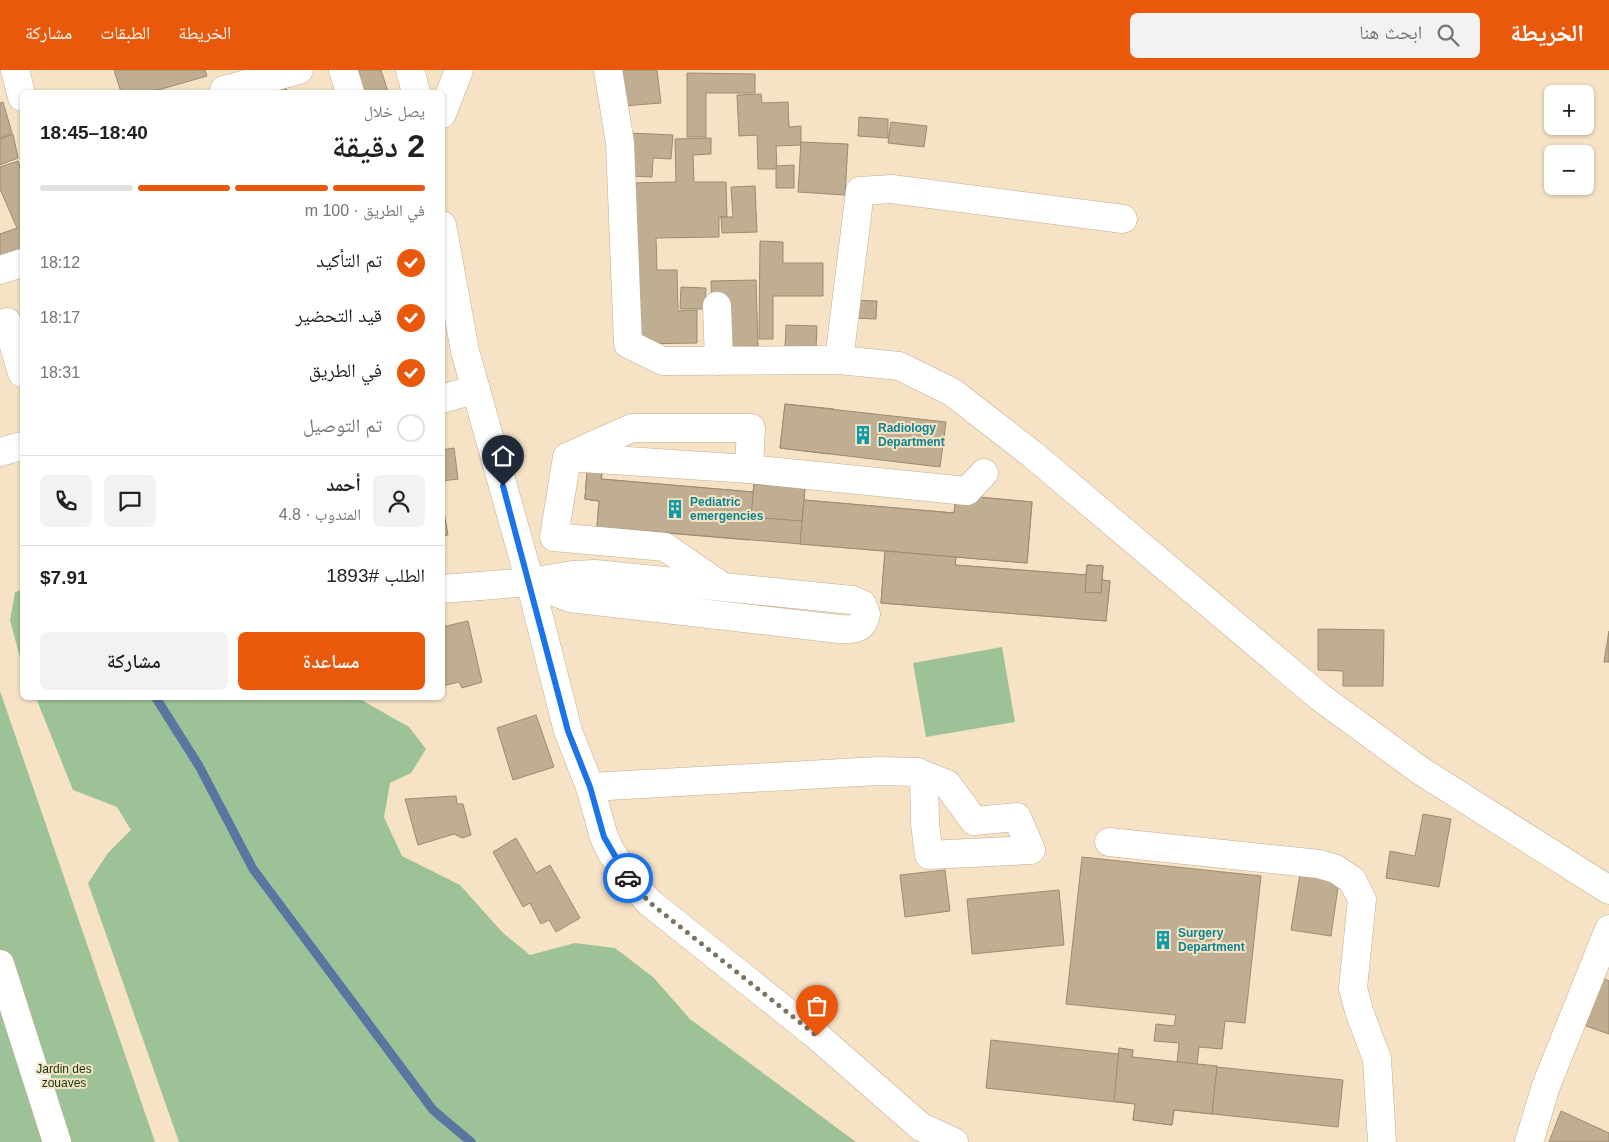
<!DOCTYPE html>
<html lang="ar">
<meta charset="utf-8">
<style>
:root{--surface:#fff;--page:#f2f2f2;--text:#202124;--muted:#757577;--line:#e0e0e0;--accent:#ea580c}
body{margin:0;font-family:Arial,"Noto Naskh Arabic",sans-serif;background:var(--page);color:var(--text);direction:rtl;height:100vh;display:flex;flex-direction:column;font-size:19px;white-space:nowrap}
*{box-sizing:border-box;margin:0}
p{font-size:16px;color:var(--muted)}
.icon{flex:none;width:28px;height:28px;fill:none;stroke:currentColor;stroke-width:2;stroke-linecap:round;stroke-linejoin:round}
.map{position:relative;flex:1;overflow:hidden;direction:ltr}
.details{position:absolute;left:20px;top:20px;width:425px;height:610px;display:flex;flex-direction:column;background:var(--surface);border-radius:8px;box-shadow:0 1px 4px #0004;direction:rtl}
.details>*{flex:none}
.controls{position:absolute;left:1544px;top:15px;display:grid;gap:10px}
.controls a{display:grid;place-items:center;width:50px;height:50px;border-radius:8px;background:var(--surface);box-shadow:0 1px 4px #0004;font-size:25px}
.pin{position:absolute;display:grid;place-items:center;width:42px;height:42px;color:#fff;margin:-51px -21px;border-radius:50% 50% 50% 0;rotate:-45deg;box-shadow:0 0 5px #0007}
.pin .icon{rotate:45deg}
.courier{position:absolute;display:grid;place-items:center;width:50px;height:50px;margin:-25px;border:4px solid #1a73e8;border-radius:50%;background:#fff;color:#222;box-shadow:0 1px 6px #0007}
.head em{font-style:normal;font-weight:600}
.head div{display:flex;flex-direction:column-reverse}
.head{display:flex;align-items:center;justify-content:space-between;height:85px;padding:0 20px}
h1{font-size:32px;font-weight:600;line-height:38px}
.bar{display:grid;grid-template-columns:repeat(4,1fr);gap:8px 5px;align-content:center;height:60px;padding:0 20px}
.bar i{height:6px;border-radius:4px;background:var(--line)}
.bar .current{background:var(--accent)}
.bar p{grid-column:span 4}
.line{display:flex;align-items:center;gap:12px;padding:0 20px;border-top:1px solid var(--line)}
.line div{flex:1}
.round{display:grid;place-items:center;flex:none;width:52px;height:52px;border-radius:8px;background:var(--page)}
ol{padding:0 20px;list-style:none}
li{display:flex;align-items:center;gap:15px;height:55px}
li p{margin-inline-start:auto}
li .icon{padding:5px;border-radius:50%;background:var(--accent);color:#fff;stroke-width:4}
li:last-child{color:var(--muted)}
li i{width:28px;height:28px;border:2px solid var(--line);border-radius:50%}
.button{display:flex;gap:10px;margin-top:auto;padding:10px 20px}
.button a{flex:1;height:58px;border-radius:8px;background:var(--accent);color:#fff;font-size:20px;font-weight:600;line-height:58px;text-align:center}
.button a+a{background:var(--page);color:var(--text)}
header{display:flex;align-items:center;gap:30px;box-sizing:border-box;height:70px;padding:0 25px;background:var(--accent);color:#fff}
header strong{font-size:24px}
nav{display:flex;gap:28px;margin-inline-start:auto;font-size:18px}
.search{width:350px;height:45px;background:var(--page);display:flex;align-items:center;gap:12px;box-sizing:border-box;padding:0 18px;border-radius:8px;color:var(--muted);font-size:19px}
.map>svg:first-child{display:block}
.green{fill:#9ec297}
.lines{fill:none;stroke-linecap:round;stroke-linejoin:round}
.stream{stroke:#5a75a0;stroke-width:9}
.building{fill:#c0ae92;stroke:#9c8b70}
.minor-casing{stroke:#c1ae92;stroke-width:29}
.minor{stroke:#fff;stroke-width:28}
.done{stroke:#7e7261;stroke-width:5;stroke-dasharray:0 9}
.route{stroke:#1a73e8;stroke-width:6}
.labels{text-anchor:middle;dominant-baseline:central;stroke-width:4;stroke-linejoin:round;paint-order:stroke}
.culture-label{font-size:12px;font-weight:bold;fill:#0d838f;stroke:#f6e3c6;text-anchor:start}
.park-label{font-size:12px;fill:#113709;stroke:#f6e3c6}
</style>
<header>
<strong>الخريطة</strong>
<div class="search"><svg class="icon" aria-label="search" viewBox="0 0 24 24"><circle cx="10" cy="10" r="6"/><path d="M15 15l6 6"/></svg>ابحث هنا</div>
<nav><a>الخريطة</a><a>الطبقات</a><a>مشاركة</a></nav>
</header>
<div class="map">
<svg width="1609" height="1072" viewBox="0 0 1609 1072">
<rect width="100%" height="100%" fill="#f6e3c6"/>
<g class="green">
<polygon points="22,520 22,595 10,550 15,522"/>
<polygon points="1002,577 1015,652 926,667 913,593"/>
<polygon points="0,621 155,1072 0,1072"/>
<polygon points="36,628 358,628 409,657 426,679 411,703 390,713 384,747 402,786 460,815 503,863 530,885 575,873 615,878 653,907 690,949 856,1072 179,1072 88,813 108,783 131,760 117,737 73,720"/>
</g>
<g class="lines">
<polyline class="stream" points="156,628 199,696 253,799 433,1040 471,1072"/>
</g>
<g class="building">
<polygon points="114,0 205,0 207,6 151,22 121,22"/>
<polygon points="352,0 381,0 388,22 359,22"/>
<polygon points="620,0 657,0 661,33 623,36"/>
<polygon points="687,3 755,4 755,23 706,23 706,67 687,67"/>
<polygon points="284,12 287,22 265,22"/>
<polygon points="284,12 287,22 238,22"/>
<polygon points="761,24 762,33 788,32 789,57 801,56 801,75 776,76 777,99 758,99 757,65 739,66 737,25"/>
<polygon points="3,32 12,63 0,68 0,33"/>
<polygon points="859,47 888,49 888,68 858,66"/>
<polygon points="891,52 927,56 924,77 888,73"/>
<polygon points="629,63 673,65 671,89 653,88 652,107 627,106"/>
<polygon points="13,64 18,88 0,95 0,69"/>
<polygon points="711,68 711,84 693,85 694,112 726,112 727,147 719,147 719,167 656,168 657,200 677,200 678,241 697,240 697,273 633,274 629,113 676,112 675,69"/>
<polygon points="801,72 848,74 845,125 798,122"/>
<polygon points="18,91 22,103 22,182 0,191 0,164 17,158 0,119 0,97"/>
<polygon points="794,95 794,118 776,118 776,96"/>
<polygon points="755,116 757,162 722,163 721,147 733,147 731,117"/>
<polygon points="760,171 783,172 783,193 823,193 823,226 773,226 773,269 759,269"/>
<polygon points="756,210 758,276 713,277 711,211"/>
<polygon points="681,217 706,218 705,239 680,239"/>
<polygon points="854,230 877,231 876,249 853,248"/>
<polygon points="786,255 817,256 816,279 785,278"/>
<polygon points="785,334 834,339 829,384 780,378"/>
<polygon points="785,334 946,352 940,397 780,378"/>
<polygon points="454,378 458,409 442,411 442,380"/>
<polygon points="587,402 602,403 599,431 585,429"/>
<polygon points="587,402 602,403 601,409 753,422 749,470 597,457 599,431 585,429"/>
<polygon points="587,402 602,403 601,409 753,422 754,414 805,418 804,430 954,443 956,425 1032,432 1027,493 956,487 955,495 1086,505 1087,495 1103,496 1102,510 1110,511 1106,551 881,533 885,481 597,457 599,431 585,429"/>
<polygon points="754,414 805,418 802,451 751,447"/>
<polygon points="956,425 1032,432 1027,493 800,474 804,430 954,443"/>
<polygon points="442,430 448,465 442,466"/>
<polygon points="885,481 956,487 955,495 1086,505 1087,495 1103,496 1102,510 1110,511 1106,551 881,533"/>
<polygon points="1087,495 1103,496 1101,523 1085,522"/>
<polygon points="468,551 482,612 462,618 459,612 442,616 442,557"/>
<polygon points="1318,559 1384,560 1383,616 1343,616 1343,601 1318,600"/>
<polygon points="1609,561 1609,592 1604,592"/>
<polygon points="536,645 554,697 513,710 497,658"/>
<polygon points="456,726 457,734 463,734 471,765 462,768 454,764 418,775 405,729"/>
<polygon points="1423,744 1451,749 1439,817 1386,808 1390,781 1415,786"/>
<polygon points="516,768 536,803 550,795 580,848 556,862 549,850 541,854 530,833 523,837 493,782"/>
<polygon points="1082,787 1261,806 1245,953 1225,951 1222,979 1199,977 1197,995 1343,1010 1338,1057 1174,1040 1172,1055 1133,1050 1135,1034 986,1018 991,970 1119,984 1119,978 1133,980 1132,987 1177,992 1179,973 1154,971 1156,954 1174,956 1176,945 1066,934"/>
<polygon points="945,800 950,841 905,847 900,805"/>
<polygon points="1300,804 1339,810 1331,866 1291,860"/>
<polygon points="1059,820 1064,875 972,884 967,829"/>
<polygon points="1601,907 1609,911 1609,964 1586,956"/>
<polygon points="1119,978 1133,980 1132,987 1217,996 1212,1044 1174,1040 1172,1055 1133,1050 1135,1034 1114,1031"/>
<polygon points="1561,1041 1609,1063 1609,1072 1549,1072"/>
</g>
<g class="lines">
<g class="minor-casing">
<g id="minor">
<polyline points="15,0 22,27"/>
<polyline points="271,0 273,7 299,0"/>
<polyline points="343,0 350,22"/>
<polyline points="410,0 416,22"/>
<polyline points="608,0 620,73 628,274 663,291 839,290 899,296 952,322 1032,384 1320,627 1421,701 1609,820"/>
<polyline points="224,20 273,7"/>
<polyline points="442,44 459,0"/>
<polyline points="442,155 465,281 530,512 568,661 590,717 604,767 611,782 633,814 649,832 817,966 921,1057 954,1072"/>
<polyline points="0,200 22,193"/>
<polyline points="717,236 719,291"/>
<polyline points="7,252 22,303"/>
<polyline points="839,290 860,121 891,119 1123,149"/>
<polyline points="442,329 476,319"/>
<polyline points="0,382 22,376"/>
<polyline points="567,387 749,399 751,358 632,358 567,387 554,467 665,477 720,515"/>
<polyline points="749,399 967,421 984,403"/>
<path d="M595,504L852,530L862,534L866,544C863,560 853,560 839,559L570,528L530,512L572,505Z"/>
<polyline points="442,519 530,512"/>
<polyline points="590,717 878,701 918,702 924,705 925,754 929,785 1031,780 1017,747 974,751 947,714 924,705"/>
<polyline points="1109,772 1319,794 1336,799 1352,810 1362,829 1353,918 1359,941 1377,989 1382,1072"/>
<polyline points="0,894 57,1072"/>
<polyline points="1529,1072 1546,1016 1609,859"/>
</g>
</g>
<use href="#minor" class="minor"/>
</g>
<g class="lines">
<polyline class="done" points="628,808 649,832 817,966"/>
<polyline class="route" points="503,416 568,661 590,717 604,767 628,808"/>
</g>
<defs>
<g id="building-bare" transform="scale(1.5)"><path d="M-4-6H4V6H1V3H-1V6H-4ZM-2.5-4.3h1.7v1.8h-1.7ZM.8-4.3h1.7v1.8H.8ZM-2.5-1h1.7V.8h-1.7ZM.8-1h1.7V.8H.8Z" fill="#0f9aa8" stroke="#f6e3c6" stroke-width="2.5" paint-order="stroke"/></g>
</defs>
<g fill-rule="evenodd">
<use href="#building-bare" x="863" y="365"/>
<use href="#building-bare" x="675" y="439"/>
<use href="#building-bare" x="1163" y="870"/>
</g>
<g class="labels">
<g class="culture-label">
<text x="878" y="358">Radiology<tspan x="878" dy="14">Department</tspan></text>
<text x="690" y="432">Pediatric<tspan x="690" dy="14">emergencies</tspan></text>
<text x="1178" y="863">Surgery<tspan x="1178" dy="14">Department</tspan></text>
</g>
<g class="park-label">
<text x="64" y="999">Jardin des<tspan x="64" dy="14">zouaves</tspan></text>
</g>
</g>
</svg>
<div class="controls">
<a>+</a>
<a>−</a>
</div>
<div class="pin" style="left:817px;top:966px;background:#ea580c"><svg class="icon" aria-label="bag" viewBox="0 0 24 24"><path d="M5 8h14l-1 12H6zM9 8a3 3 0 0 1 6 0"/></svg></div>
<div class="pin" style="left:503px;top:416px;background:#1f2937"><svg class="icon" aria-label="home" viewBox="0 0 24 24"><path d="M3 11l9-7 9 7M6 9v11h12V9"/></svg></div>
<div class="courier" style="left:628px;top:808px"><svg class="icon" aria-label="car" viewBox="0 0 24 24"><path d="M5 17H2v-5l4-1 3-4h7l3 4 3 1v5h-3M9 17h6M6 11h13"/><circle cx="7" cy="17" r="2"/><circle cx="17" cy="17" r="2"/></svg></div>
<section class="details">
<div class="head"><div><h1>2 دقيقة</h1><p>يصل خلال</p></div><em>18:40–18:45</em></div>
<div class="bar"><i class="current"></i><i class="current"></i><i class="current"></i><i></i><p>في الطريق · 100 m</p></div>
<ol>
<li><svg class="icon" aria-label="check" viewBox="0 0 24 24"><path d="M5 12l5 5 9-10"/></svg>تم التأكيد<p>18:12</p></li>
<li><svg class="icon" aria-label="check" viewBox="0 0 24 24"><path d="M5 12l5 5 9-10"/></svg>قيد التحضير<p>18:17</p></li>
<li><svg class="icon" aria-label="check" viewBox="0 0 24 24"><path d="M5 12l5 5 9-10"/></svg>في الطريق<p>18:31</p></li>
<li><i></i>تم التوصيل</li>
</ol>
<div class="line" style="height:90px"><a class="round"><svg class="icon" aria-label="person" viewBox="0 0 24 24"><circle cx="12" cy="8" r="4"/><path d="M4 21q1-7 8-7t8 7"/></svg></a><div><b>أحمد</b><p>المندوب · 4.8</p></div><a class="round"><svg class="icon" aria-label="chat" viewBox="0 0 24 24"><path d="M4 5h16v11H9l-5 4z"/></svg></a><a class="round"><svg class="icon" aria-label="phone" viewBox="0 0 24 24"><path d="M5 4h4l2 5-3 2q2 4 5 5l2-3 5 2v4C11 20 4 13 5 4z"/></svg></a></div>
<div class="line" style="height:65px"><div>الطلب #1893</div><b>$7.91</b></div>
<div class="button"><a>مساعدة</a><a>مشاركة</a></div>
</section>
</div>
